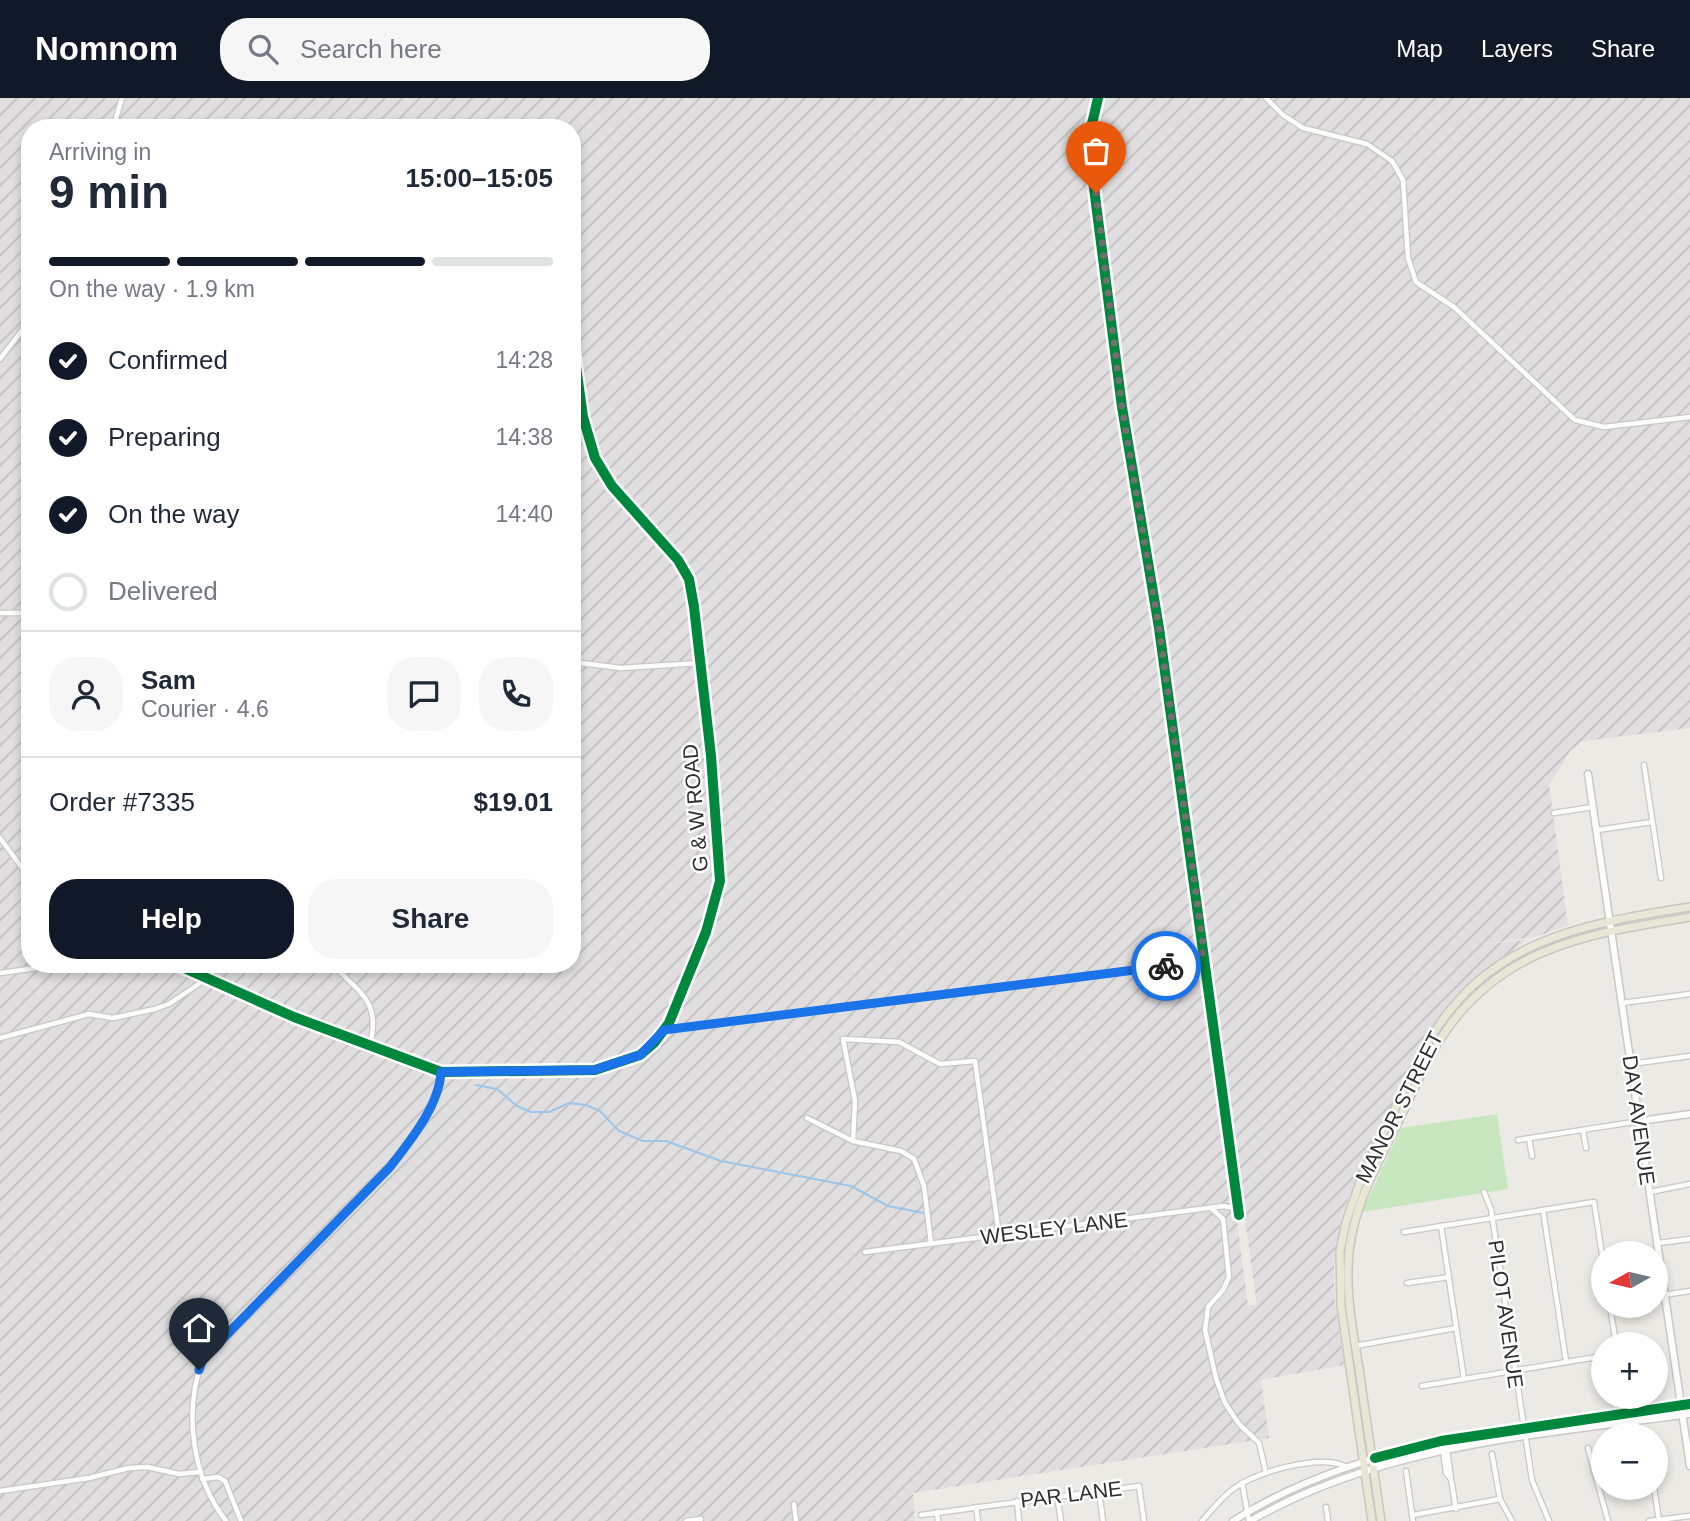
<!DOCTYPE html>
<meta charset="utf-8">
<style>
:root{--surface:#fff;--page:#f6f6f7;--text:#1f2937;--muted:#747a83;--line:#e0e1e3;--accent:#111827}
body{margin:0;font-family:Helvetica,sans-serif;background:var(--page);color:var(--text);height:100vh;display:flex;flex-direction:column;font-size:26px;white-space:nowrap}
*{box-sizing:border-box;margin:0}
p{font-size:23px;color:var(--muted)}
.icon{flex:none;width:38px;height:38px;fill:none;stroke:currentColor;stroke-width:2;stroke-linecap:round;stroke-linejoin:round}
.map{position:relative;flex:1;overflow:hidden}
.panel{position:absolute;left:21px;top:21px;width:560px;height:854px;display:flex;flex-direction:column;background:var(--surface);border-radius:28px;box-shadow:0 4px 10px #0003}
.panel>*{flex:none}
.needle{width:46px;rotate:262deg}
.tools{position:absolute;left:1591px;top:1143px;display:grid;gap:14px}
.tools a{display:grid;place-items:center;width:77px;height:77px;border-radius:50%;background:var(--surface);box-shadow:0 4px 10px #0003;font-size:35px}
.pin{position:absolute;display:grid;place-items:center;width:60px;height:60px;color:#fff;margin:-72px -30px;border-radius:50% 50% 50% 0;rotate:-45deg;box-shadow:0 0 7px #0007}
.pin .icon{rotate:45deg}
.courier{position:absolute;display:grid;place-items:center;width:70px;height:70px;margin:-35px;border:5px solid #1a73e8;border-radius:50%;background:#fff;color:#222;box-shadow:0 2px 9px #0007}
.head em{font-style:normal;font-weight:600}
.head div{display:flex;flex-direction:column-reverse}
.head{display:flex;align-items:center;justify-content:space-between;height:119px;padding:0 28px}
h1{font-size:46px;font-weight:600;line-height:52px}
.bar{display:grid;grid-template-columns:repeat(4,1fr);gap:10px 7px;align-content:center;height:84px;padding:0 28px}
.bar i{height:9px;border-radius:5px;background:var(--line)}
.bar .on{background:var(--accent)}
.bar p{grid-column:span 4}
.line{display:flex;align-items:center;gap:18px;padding:0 28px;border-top:2px solid var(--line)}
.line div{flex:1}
.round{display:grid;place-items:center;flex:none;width:74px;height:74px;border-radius:28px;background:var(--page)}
ol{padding:0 28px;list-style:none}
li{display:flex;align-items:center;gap:21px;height:77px}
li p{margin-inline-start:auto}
li .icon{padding:7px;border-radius:50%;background:var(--accent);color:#fff;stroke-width:4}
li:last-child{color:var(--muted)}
li i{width:38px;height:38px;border:4px solid var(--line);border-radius:50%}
.action{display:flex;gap:14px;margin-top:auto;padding:14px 28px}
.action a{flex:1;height:80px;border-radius:28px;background:var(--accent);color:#fff;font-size:28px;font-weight:600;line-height:80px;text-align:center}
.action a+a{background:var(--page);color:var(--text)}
header{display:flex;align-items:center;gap:42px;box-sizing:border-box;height:98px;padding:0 35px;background:var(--accent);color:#fff}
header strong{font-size:33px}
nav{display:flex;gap:38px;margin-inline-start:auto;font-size:24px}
.search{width:490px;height:63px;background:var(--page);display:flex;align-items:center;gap:18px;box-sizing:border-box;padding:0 24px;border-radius:28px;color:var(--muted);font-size:26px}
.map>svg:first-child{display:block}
.industrial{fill:url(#industrial-furrows);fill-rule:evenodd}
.grass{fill:#c8e7be}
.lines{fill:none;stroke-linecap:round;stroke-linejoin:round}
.stream{stroke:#9ac7eb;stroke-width:2}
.street-casing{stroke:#c9c8c9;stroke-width:7}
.secondary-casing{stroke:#c9c8c9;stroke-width:9}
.primary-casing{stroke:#c6c6c4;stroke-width:10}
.street{stroke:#fcfcfb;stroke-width:4.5}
.secondary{stroke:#fcfcfb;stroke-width:6}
.primary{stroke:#e8e7d6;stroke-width:7}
.cycleway-casing{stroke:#fff;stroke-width:15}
.cycleway{stroke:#00873e;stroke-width:10}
.done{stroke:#70706e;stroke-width:7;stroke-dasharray:0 12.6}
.route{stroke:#1a73e8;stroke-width:9}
.labels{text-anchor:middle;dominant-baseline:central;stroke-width:5;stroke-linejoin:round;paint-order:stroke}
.street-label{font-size:21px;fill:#2e2e2e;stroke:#fff}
</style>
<header>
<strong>Nomnom</strong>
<div class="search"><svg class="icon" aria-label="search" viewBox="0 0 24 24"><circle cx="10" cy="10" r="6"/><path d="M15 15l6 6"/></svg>Search here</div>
<nav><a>Map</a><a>Layers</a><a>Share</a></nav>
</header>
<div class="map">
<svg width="1690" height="1423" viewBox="0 0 1690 1423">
<defs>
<pattern id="industrial-furrows" width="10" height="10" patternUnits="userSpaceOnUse" patternTransform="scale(1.75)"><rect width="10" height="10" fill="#e1dedf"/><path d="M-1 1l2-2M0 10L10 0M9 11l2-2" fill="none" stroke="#c1bfc0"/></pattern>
</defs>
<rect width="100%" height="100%" fill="#eceae4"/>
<path class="industrial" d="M0,0H1690V630L1583,643L1571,652L1549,687L1568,827L1539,838L1486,846L1527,842L1476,878L1430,937L1398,1013L1353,1087L1341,1121L1334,1167V1196L1344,1267L1261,1282L1269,1340L913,1395L915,1423H0ZM30,30H572V866H30ZM1210,888L1223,966L1257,1207H1248L1206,889Z"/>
<polygon class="grass" points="1497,1016 1508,1091 1362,1114 1401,1030"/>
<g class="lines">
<polyline class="stream" points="476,987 497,991 517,1008 531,1014 549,1014 569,1005 586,1007 600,1013 619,1033 643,1043 666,1043 721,1063 851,1088 888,1108 924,1115"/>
<g class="street-casing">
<g id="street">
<polyline points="1098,0 1088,43 1122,309 1159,530 1239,1117"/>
<polyline points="1266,0 1283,17 1303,30 1367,46 1392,63 1403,82 1408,160 1416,184 1454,209 1575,322 1604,329 1690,319"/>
<polyline points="113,30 122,0"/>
<polyline points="0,261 30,222"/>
<polyline points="0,515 30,515"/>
<polyline points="572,564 621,570 700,565"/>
<polyline points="1644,667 1661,780"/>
<polyline points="1554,715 1593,709"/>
<polyline points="1597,732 1652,724"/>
<polyline points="0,740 23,771 30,802"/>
<polyline points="175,866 294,919 441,974 595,972 640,957 654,945 669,925 706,834 720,783 711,658 694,509 689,481 678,462 612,388 595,360 583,319 572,240"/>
<path d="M332,866C360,895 381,903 370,946"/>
<polyline points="0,875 66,866"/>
<polyline points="1622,905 1690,896"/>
<polyline points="664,932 1181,866 1190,864 1203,854"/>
<polyline points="0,940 89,916 113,920 155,911 169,906 206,881"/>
<polyline points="1631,966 1690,958"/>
<polyline points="807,1020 853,1043 901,1053 914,1061 924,1088 931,1145"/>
<polyline points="1583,1032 1586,1050"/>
<polyline points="1529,1040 1532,1058"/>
<polyline points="1518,1042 1640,1023"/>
<polyline points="853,1043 855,1003 843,941 899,944 940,966 975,963 999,1137"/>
<polyline points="1484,1094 1491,1111 1532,1382 1549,1423"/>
<polyline points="1650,1094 1690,1086"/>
<polyline points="1212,1111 1223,1121 1229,1179 1223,1192 1208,1209 1205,1232 1216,1280 1225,1305 1239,1326 1259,1345 1266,1375"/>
<polyline points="1543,1112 1566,1263"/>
<polyline points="1441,1128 1464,1281"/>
<polyline points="1404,1134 1594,1104 1603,1163"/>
<polyline points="1658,1145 1690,1141"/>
<polyline points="865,1154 1224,1108 1233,1110 1239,1117"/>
<polyline points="1407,1185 1449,1179"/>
<polyline points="1656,1198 1690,1193"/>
<polyline points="1610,1208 1616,1246"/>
<polyline points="1355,1248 1456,1230"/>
<polyline points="1422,1288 1603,1258"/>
<polyline points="1588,1350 1608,1423"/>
<polyline points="1443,1353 1446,1375 1451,1381 1447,1352"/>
<polyline points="1492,1356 1500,1401 1512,1423"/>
<polyline points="1406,1373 1413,1423"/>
<polyline points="202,1381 218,1379 225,1383 241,1423"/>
<polyline points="1451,1381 1456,1411"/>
<polyline points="1242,1385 1249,1423"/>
<polyline points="1654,1390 1659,1422"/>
<polyline points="0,1393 89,1380 129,1370 147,1369 179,1376 200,1374"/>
<polyline points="1099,1393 1103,1423"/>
<polyline points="1057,1397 1061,1423"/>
<polyline points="1017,1403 1019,1423"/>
<polyline points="794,1406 796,1423"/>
<polyline points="976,1409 978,1423"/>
<polyline points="1326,1409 1328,1423"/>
<polyline points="937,1414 938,1423"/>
<polyline points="921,1417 1139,1388 1144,1423"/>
<polyline points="1413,1417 1500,1401"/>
<path d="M226,1423C192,1379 183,1313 203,1261L390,1069C410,1043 439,1008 441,974"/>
<polyline points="686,1423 701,1421"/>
<path d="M1202,1423C1212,1412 1221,1400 1233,1391C1256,1374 1318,1356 1345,1368"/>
<polyline points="1649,1423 1690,1418"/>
</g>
</g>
<g class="secondary-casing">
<g id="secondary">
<polyline points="1588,676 1690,1368"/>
<polyline points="1640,1023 1690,1016"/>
<path d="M1233,1423C1369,1337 1534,1329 1690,1306"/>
<path d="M1250,1423C1383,1346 1540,1337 1690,1316"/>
</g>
</g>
<g class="primary-casing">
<g id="primary">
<path d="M1372,1423L1341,1208L1340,1153L1346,1124L1362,1078L1423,953C1483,843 1576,827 1690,809"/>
<path d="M1381,1423C1374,1372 1366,1322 1359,1271C1354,1238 1347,1205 1348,1171C1348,1121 1372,1076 1394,1032C1409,1003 1422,971 1439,943C1499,848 1588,836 1690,819"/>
</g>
</g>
<use href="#street" class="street"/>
<use href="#secondary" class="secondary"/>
<use href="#primary" class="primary"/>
<g class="cycleway-casing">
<g id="cycleway">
<polyline points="1098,0 1088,43 1122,309 1159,530 1239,1117"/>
<polyline points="175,866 294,919 441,974 595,972 640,957 654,945 669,925 706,834 720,783 711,658 694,509 689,481 678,462 612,388 595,360 583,319 572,240"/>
<polyline points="1375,1360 1441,1343 1690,1306"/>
</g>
</g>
<use href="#cycleway" class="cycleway"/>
</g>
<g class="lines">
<polyline class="done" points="1096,95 1122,309 1159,530 1204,853 1189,864 1166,868"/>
<path class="route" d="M199,1272L203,1261L390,1069C410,1043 439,1008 441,974L594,972L640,957L664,932L1166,868"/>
</g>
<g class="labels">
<g class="street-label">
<text transform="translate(695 710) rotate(-95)">G &amp; W ROAD</text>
<text transform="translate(1399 1009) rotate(-63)">MANOR STREET</text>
<text transform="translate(1639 1022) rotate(82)">DAY AVENUE</text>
<text transform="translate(1054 1130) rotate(-7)">WESLEY LANE</text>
<text transform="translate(1506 1216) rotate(82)">PILOT AVENUE</text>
<text transform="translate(1071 1396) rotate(-7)">PAR LANE</text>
</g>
</g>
</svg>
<div class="tools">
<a><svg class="needle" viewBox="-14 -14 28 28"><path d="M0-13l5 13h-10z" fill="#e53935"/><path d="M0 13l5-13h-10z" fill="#747a83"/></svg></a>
<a>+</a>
<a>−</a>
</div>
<div class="pin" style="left:1096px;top:95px;background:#ea580c"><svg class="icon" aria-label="bag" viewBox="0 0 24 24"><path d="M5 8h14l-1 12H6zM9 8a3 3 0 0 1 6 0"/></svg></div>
<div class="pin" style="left:199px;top:1272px;background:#1f2937"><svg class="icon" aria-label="home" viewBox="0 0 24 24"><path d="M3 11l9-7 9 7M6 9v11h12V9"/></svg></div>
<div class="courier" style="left:1166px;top:868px"><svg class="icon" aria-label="bike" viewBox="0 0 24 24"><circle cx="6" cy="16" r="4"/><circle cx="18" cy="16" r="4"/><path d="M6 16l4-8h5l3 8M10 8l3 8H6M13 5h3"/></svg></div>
<section class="panel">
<div class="head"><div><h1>9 min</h1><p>Arriving in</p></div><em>15:00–15:05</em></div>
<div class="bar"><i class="on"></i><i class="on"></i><i class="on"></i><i></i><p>On the way · 1.9 km</p></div>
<ol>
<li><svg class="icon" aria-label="check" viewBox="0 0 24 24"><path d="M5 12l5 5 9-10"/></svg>Confirmed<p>14:28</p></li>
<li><svg class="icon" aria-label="check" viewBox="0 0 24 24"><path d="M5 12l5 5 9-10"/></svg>Preparing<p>14:38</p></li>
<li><svg class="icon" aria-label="check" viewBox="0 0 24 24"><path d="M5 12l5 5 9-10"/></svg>On the way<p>14:40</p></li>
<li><i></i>Delivered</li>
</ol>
<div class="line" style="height:126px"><a class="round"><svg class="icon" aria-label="person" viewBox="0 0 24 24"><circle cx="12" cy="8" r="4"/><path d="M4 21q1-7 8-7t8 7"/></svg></a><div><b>Sam</b><p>Courier · 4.6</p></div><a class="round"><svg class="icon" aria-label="chat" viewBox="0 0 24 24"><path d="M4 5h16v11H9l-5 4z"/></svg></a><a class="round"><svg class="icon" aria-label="phone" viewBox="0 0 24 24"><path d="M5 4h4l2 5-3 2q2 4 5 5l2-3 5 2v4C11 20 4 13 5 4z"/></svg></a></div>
<div class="line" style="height:91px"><div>Order #7335</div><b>$19.01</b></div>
<div class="action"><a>Help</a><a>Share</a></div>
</section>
</div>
